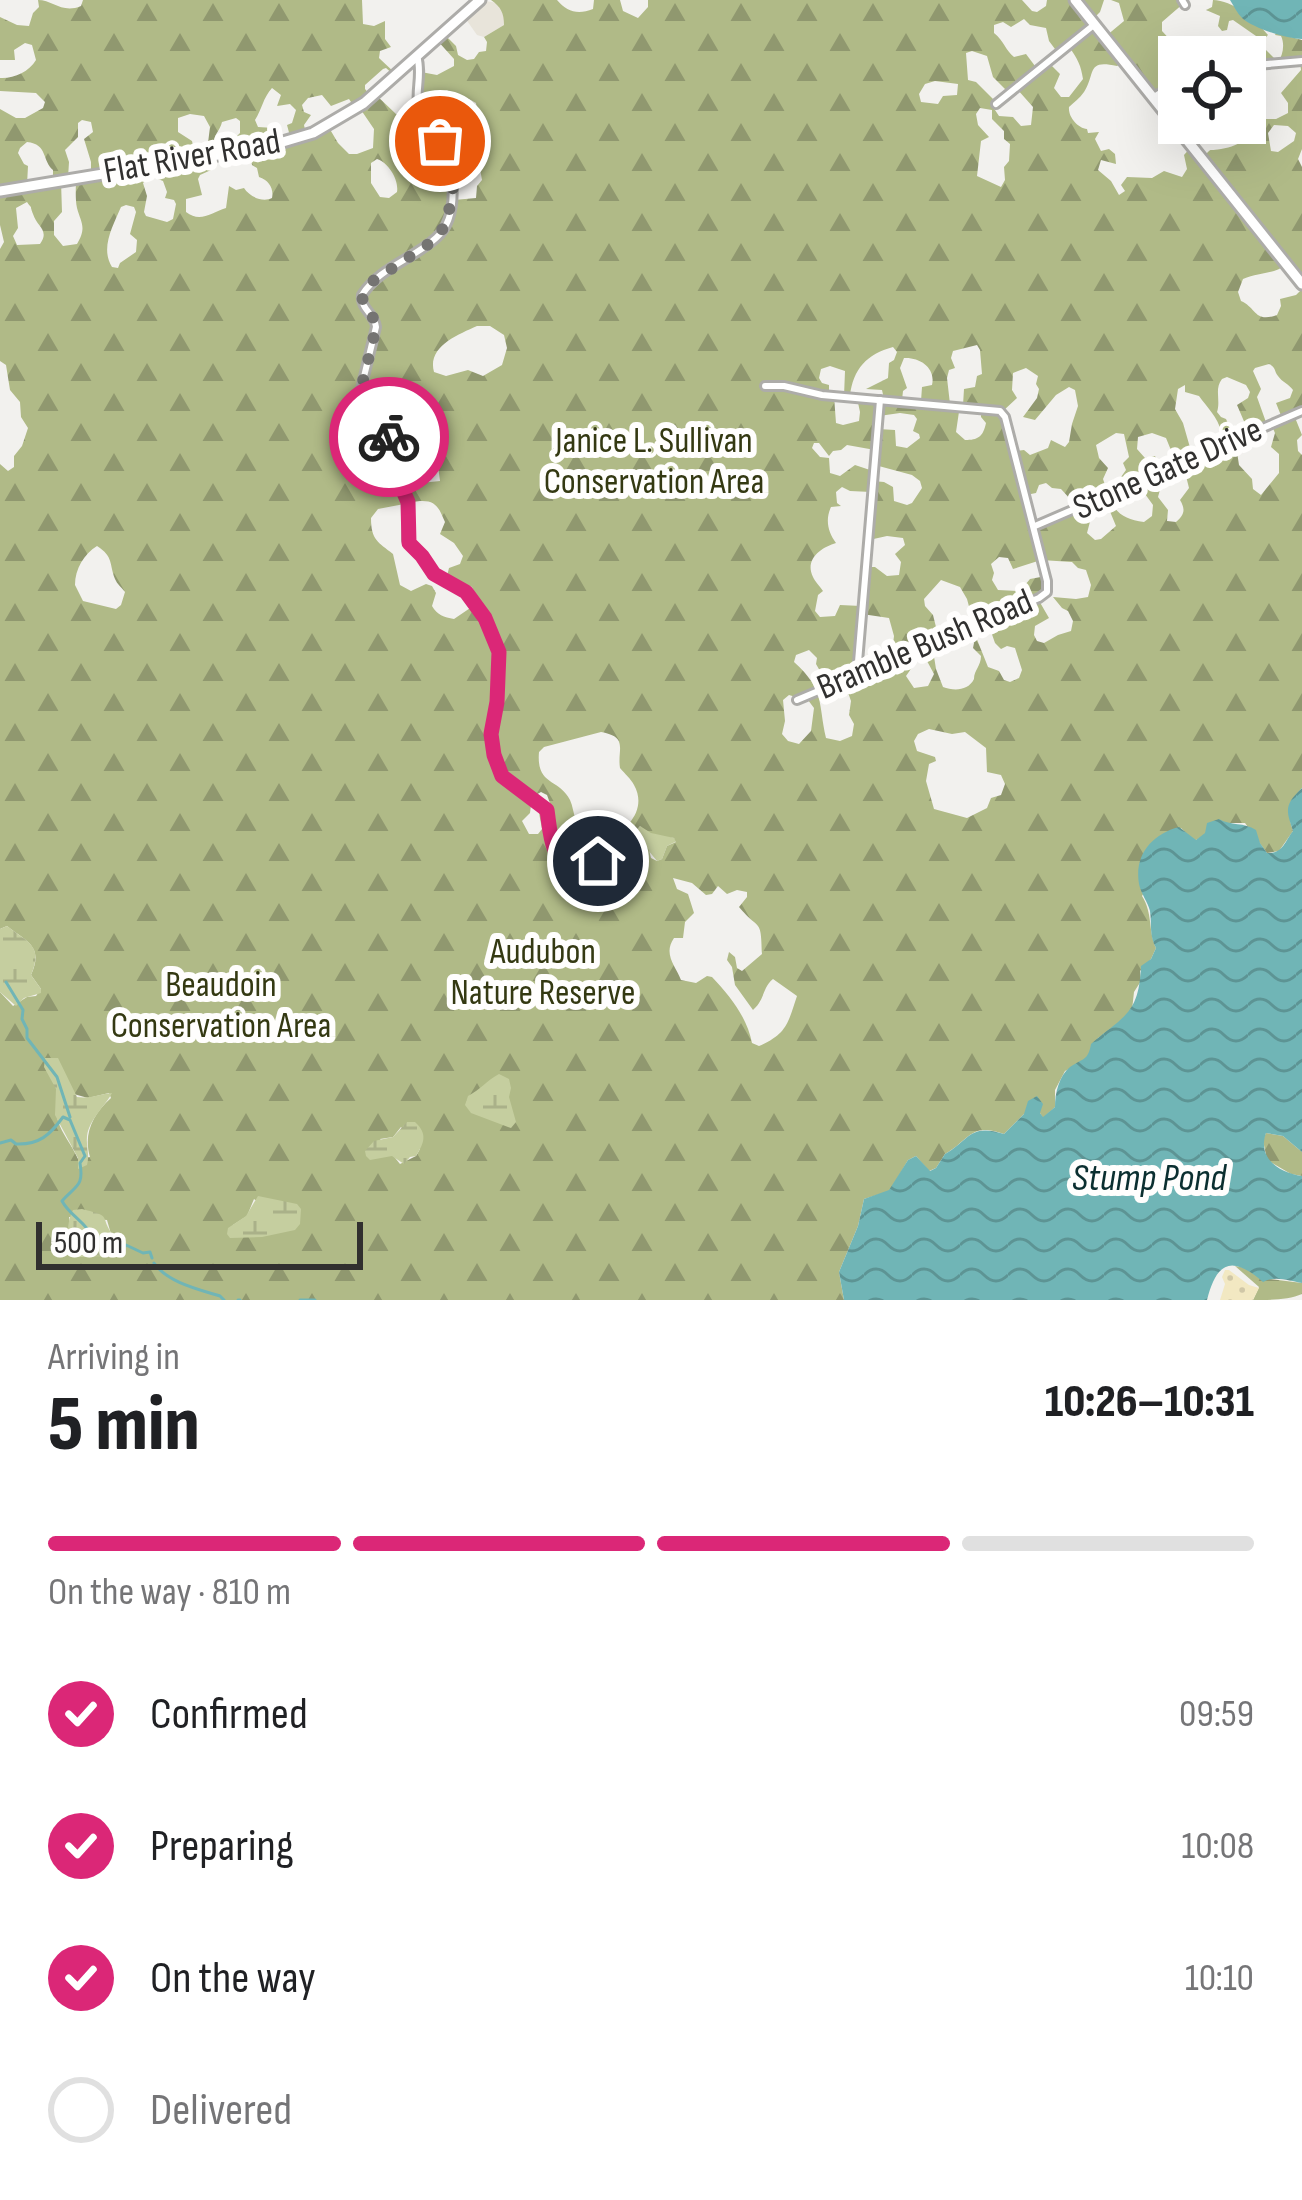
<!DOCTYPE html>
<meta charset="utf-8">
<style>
:root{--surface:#fff;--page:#f2f2f2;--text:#202124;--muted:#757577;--line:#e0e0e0;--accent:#db2777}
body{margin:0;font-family:"Sofia Sans Condensed",sans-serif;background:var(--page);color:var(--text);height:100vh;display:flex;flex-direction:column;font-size:45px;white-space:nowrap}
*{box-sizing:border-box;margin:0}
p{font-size:39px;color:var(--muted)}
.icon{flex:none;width:66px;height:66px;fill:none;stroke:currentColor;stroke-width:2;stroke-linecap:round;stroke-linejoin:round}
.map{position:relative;height:1300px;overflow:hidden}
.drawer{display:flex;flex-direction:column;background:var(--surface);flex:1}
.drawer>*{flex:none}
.controls{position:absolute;left:1158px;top:36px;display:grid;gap:24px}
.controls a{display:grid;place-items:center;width:108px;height:108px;border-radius:0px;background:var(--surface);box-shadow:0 12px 48px #0002;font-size:60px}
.scale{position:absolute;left:36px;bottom:30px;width:327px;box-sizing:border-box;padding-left:12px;border:6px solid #31302f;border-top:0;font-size:33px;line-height:42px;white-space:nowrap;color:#31302f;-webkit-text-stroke:9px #fffefd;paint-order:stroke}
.pin{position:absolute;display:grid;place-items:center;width:102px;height:102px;color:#fff;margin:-51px;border:6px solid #fff;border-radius:50%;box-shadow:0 3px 12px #0007}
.courier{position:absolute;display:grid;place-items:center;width:120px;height:120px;margin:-60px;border:9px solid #db2777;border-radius:50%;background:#fff;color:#222;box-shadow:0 3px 15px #0007}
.headline em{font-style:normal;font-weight:800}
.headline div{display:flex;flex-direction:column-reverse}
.headline{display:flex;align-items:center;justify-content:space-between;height:204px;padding:0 48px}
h1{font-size:78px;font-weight:800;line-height:90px}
.bar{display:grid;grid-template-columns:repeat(4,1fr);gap:18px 12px;align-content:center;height:144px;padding:0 48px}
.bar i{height:15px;border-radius:9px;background:var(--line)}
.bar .active{background:var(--accent)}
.bar p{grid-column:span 4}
ol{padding:0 48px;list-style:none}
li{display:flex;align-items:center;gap:36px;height:132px}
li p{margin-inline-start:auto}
li .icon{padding:12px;border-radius:50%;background:var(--accent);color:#fff;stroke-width:4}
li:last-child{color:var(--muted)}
li i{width:66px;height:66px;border:6px solid var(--line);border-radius:50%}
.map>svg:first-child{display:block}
.built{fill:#e8e4da}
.green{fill:#c5ce9f}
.forest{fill:url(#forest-firs);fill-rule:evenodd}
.wetland{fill:url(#wetland-marsh)}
.sand{fill:url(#sand-dots)}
.water{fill:url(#water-waves)}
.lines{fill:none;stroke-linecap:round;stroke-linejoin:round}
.stream{stroke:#70b5b6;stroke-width:3}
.minor-casing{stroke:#adaca9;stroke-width:12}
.major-casing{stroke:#adaca9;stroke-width:15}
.minor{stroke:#fff;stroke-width:6}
.major{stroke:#fff;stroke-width:9}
.done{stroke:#757472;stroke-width:12;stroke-dasharray:0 21.6}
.route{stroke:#db2777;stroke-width:15}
.labels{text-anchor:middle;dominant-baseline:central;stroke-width:12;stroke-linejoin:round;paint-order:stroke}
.street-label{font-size:36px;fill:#31302f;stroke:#fffefd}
.park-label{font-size:36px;fill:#343912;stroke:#fffefd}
.water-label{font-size:39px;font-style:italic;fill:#0b2f30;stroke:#fffefd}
</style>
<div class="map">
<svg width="1302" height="1300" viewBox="0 0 1302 1300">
<defs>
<pattern id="forest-firs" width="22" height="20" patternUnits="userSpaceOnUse" patternTransform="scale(3)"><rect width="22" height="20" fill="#b0ba87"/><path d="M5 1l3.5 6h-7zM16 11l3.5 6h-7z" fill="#90986f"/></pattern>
<pattern id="wetland-marsh" width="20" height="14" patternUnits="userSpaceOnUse" patternTransform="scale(3)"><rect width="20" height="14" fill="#c5ce9f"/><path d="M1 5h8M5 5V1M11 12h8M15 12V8" fill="none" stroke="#aab189"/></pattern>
<pattern id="sand-dots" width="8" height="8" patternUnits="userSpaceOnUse" patternTransform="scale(3)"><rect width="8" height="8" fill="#f2e8c2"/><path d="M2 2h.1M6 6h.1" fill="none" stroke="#d0c7a7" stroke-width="1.8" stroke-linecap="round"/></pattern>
<pattern id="water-waves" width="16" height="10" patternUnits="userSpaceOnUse" patternTransform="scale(3)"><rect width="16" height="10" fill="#70b5b6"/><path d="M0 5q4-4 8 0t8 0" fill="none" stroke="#5d9494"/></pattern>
</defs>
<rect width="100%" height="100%" fill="#f2f1ee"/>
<polygon class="built" points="479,0 498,3 504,13 504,25 484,37 477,35 463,15"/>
<polygon class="green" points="640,826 674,838 677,841 667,846 662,859 657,861 634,833"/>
<g class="forest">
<path d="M38,0C53,0 62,14 81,6L83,0H362L363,24L374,26L385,21V39L391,47L380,51L379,58L396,74L395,76L386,68L383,69L365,85V89L371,96L375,94L396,114L405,115L418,111L421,72L437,75L454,66V59L436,39L443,33L456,46L458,55L467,60L474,59L479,52L486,51L487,42L484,37L504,25C504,13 501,7 491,0H557C567,12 578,15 593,9L594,0H620L623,11L638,18L648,7V0H1022L1032,11L1037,12L1046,6L1047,0H1104L1100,12L1092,20L1106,36L1124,21L1119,3L1111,0H1182L1184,3L1162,22V31C1168,37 1176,48 1184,52C1198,58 1204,45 1221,57H1179V81L1154,97L1125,61L1117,66C1086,59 1096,73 1084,92C1080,98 1074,102 1069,107C1068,117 1078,128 1087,129L1088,133L1099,132L1095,139L1101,151L1109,149L1115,154L1116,164L1101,160L1098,170L1111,181L1119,195L1125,191L1121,185L1127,177L1152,178L1164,171L1182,177L1187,169L1184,155L1192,146L1202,157C1216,146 1204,152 1221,149C1242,146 1251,135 1262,119H1276L1288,113V103L1281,93L1301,70L1300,62L1250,65L1248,50L1240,49L1236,43L1229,44C1236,33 1244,40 1254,42L1256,36L1233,20L1229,21L1227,30L1222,31L1218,26L1220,16L1206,10L1212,7L1213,0C1232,0 1256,20 1268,35L1263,40L1264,48L1278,62C1283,55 1285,44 1281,36L1275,35L1276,33L1302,40V149L1298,159L1302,167V283L1286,265C1272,275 1259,272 1243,279L1238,292L1241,301C1257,308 1254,323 1277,315L1281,306L1280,299L1296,295L1302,289V411L1294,415L1302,435L1297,440L1298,451L1302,455V788C1288,802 1287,813 1293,831L1279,851L1267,853L1245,823H1227L1196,840H1193L1181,828L1142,896C1153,913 1148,931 1156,948L1151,959L1140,971L1141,981L1134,992L1132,1010L1110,1031L1098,1038L1085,1061L1065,1071L1055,1090V1107L1043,1118L1040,1113L1024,1114L1004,1134C970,1122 970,1140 945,1154L936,1168L929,1171L916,1156L908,1160L890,1191L864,1199L858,1226L839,1272L844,1300H0V992L13,1006L27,997L36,996L41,989L31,975C44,946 27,942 7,926L0,929V464L8,471L14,467V456L22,446L28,428L21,417L20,402L10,390L6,365L0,361V249L4,242L0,225V109L16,118H25L43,108L45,102L36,93L0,91V78C13,79 29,72 36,60L32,45L25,43L14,50L15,60H0V17L17,25L29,26L33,13L39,7ZM1024,19L1030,25L1046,28L1049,41L1058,53L1069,47C1078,59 1081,66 1083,79L1069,97H1061L1054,88L1060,74L1049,63L1038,70L1026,54L1014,57C1006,51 1004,41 994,33V25L1003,22L1011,27ZM972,51L987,56L993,77L1009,93L1017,89L1033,107L1031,125L1021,126L1013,117L999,116L993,107L997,103L976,82L968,80L966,53ZM935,81L958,84L957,95L943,96L938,104L921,102L919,94L925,84ZM272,88L281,95L277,106L290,104L296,110L292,123L287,125L291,140L280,143L274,128L258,127L255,120C262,109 263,98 272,88ZM447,90L456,100L469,99L476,103C478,115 476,119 465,124L468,129L464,137L458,138L453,134L451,139L441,142L429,124L445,107L440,94ZM322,95L331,106L349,99L355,108L359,107L374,129L373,148L357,154H349L338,143L328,126L306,134L304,125L311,115L304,112L302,105L308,98ZM980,108L992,110V119L1004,131V139L1010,144L1009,161L1004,167L1005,180L1001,187L977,176L981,141L989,137L978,125L976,114ZM190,114L204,116L210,127L208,143L213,146C213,135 220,131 222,122L236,118L240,121V133L235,138L248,139L252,165L257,168L259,177C269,180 274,189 272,198C262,203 249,196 244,188L236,190L229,186L226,208C211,213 200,223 186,212V199L202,195L198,179L200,175L211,170L209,157L196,158L192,141L178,132V118ZM82,120L91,122L93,132L84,139L91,162V174L76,178C76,187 75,199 77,208C81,223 87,227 77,244L63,246L54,235V221L62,212L61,181L68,178L69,162L65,150L78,137V123ZM1274,125L1288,126L1296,133L1294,141L1278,152L1271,151L1268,133ZM27,142C48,144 42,161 53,170V181L27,185L28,166L24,164L18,153L20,148ZM377,159C389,163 399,180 397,192L389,198L380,197L371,183V163ZM458,166L480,169L482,180L477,186L476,198L454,200L449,169ZM150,176L163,181L167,192L165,198L174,200L176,204L173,219L167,222L146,216L144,212L147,196L143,183ZM27,202C35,213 28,201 33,214C37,227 50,230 40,244L17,245L13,236L18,228L16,208ZM126,205L134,207L136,212L130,234L137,240L136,252L120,263L118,268L112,267C100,248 113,226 121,207ZM477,326H490L504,335L507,348L502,365L483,376L468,370L446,376L434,372C427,347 457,335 477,326ZM977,345L980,350L982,374L977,376L975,387L964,389L963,405L981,408V417L986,423C983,437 978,440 965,440L956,432L960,405L950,404L947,378L949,370L955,368L951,358L953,351ZM893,347L897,352L894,360L889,363L888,378L866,389L882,390L884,399L857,398L860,412L859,421L843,425L836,423L834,396L829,394V385L822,383L819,378L821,369L830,366L845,371L844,396H850C853,369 867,354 893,347ZM904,358C920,357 936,368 932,385L922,387L921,401L902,400L903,391L907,388L900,368ZM1269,364C1276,367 1274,371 1278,376C1282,382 1289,384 1293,390L1290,398L1276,403L1282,418L1271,424L1275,433L1271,447L1279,454V473L1261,495L1253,489L1252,479L1239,465L1235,439L1226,419L1221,417L1217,412C1221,400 1214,389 1222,379L1227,377L1246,385L1250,392L1248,398L1237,405L1249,433L1267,425L1257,397L1261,389L1253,371L1255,368ZM1026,368L1038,376L1036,384L1039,389L1037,398L1023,417L1035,420L1056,395L1069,387L1075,390L1078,406L1072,424L1069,442L1065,447L1051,440L1048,448L1030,455L1024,450L1015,451L1003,411L1017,398L1012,390L1013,373ZM1185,385V392L1199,396C1207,407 1218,418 1221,431L1217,437L1220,446L1193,458L1183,423L1175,409L1178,389ZM413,409L427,414L429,432L417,442H407L400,437L394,416L399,411ZM900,413L914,415L917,419L913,431L919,434L920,438L907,448L896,446L895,430L878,429L879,416ZM1116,433L1124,434L1129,457L1123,463L1126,470L1121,477L1125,486L1137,483L1153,505L1152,516L1144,522C1125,519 1117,515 1107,496L1108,494L1103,479L1108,468L1099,458L1096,445ZM1152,433L1166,438L1177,465L1183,464L1189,488L1180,500C1186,510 1184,515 1176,522L1167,521L1168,510L1158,497L1161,486L1167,482L1155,456L1145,458L1137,449L1138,437ZM814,443H819L829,456L833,451L841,450L847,445L875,450V465L912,475L920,481L922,488L912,503L907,505L894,501L893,487L884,482L873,481V471L855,465L840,476L830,473L829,458L820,457L812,448ZM423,457H428L438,466L440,481L411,484L400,472L402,465ZM1046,483L1052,488L1061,489L1071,500L1075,509L1033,524L1026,495L1036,493L1039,485ZM842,487L850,491L871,492L869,540L887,536L903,538L905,545L895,554L901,562L899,575L887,576L875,567H865L861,606L840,605L835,616L820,617L815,611L818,595L823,591C820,586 815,582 813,577C804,559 822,547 836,543C828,532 825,520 831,507L841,506L837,503L836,492ZM1104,497L1116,526L1101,539L1095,540L1087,533L1092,514L1089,503ZM420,501C436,500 439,508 445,522L440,534L454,543L463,556L460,564L449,568L447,576L472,587L479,602L454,619C444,617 437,615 432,606L436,593L432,586L426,584L411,591L400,585L393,554C378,542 371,540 371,518L378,509ZM97,546C114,557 109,564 115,579C117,584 121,587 125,592L121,605L116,609L83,601L75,585C75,569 84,554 97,546ZM999,557L1008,558L1013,569L1041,560L1072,562L1078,568L1086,570L1091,585L1088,597L1076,599L1053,597L1062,608L1068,611L1073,621L1071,631L1058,635L1044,643L1037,641L1034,635L1035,626L1049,618L1038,599L1047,591L1046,576L1030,579L1020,591L998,590L992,580L994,573L991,564ZM941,580L960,587L967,599L974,625L987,620L995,643L1001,649L1007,646L1015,648L1022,670L1019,678L1010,682L1004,680L999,671L988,667L972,627L968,628L974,643L973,648L981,656C981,666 974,670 974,679C968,691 954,691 943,687L936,669L932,644L939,639L933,615L925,606L924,599ZM862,614L889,618L894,636L893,644L902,643L907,653L857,672ZM920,648L934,674L928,686L914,688L906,676L913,666L907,653ZM809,650L817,658L816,664L828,685L844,681L851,701L849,715L854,724L852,736L840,741L826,738C818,703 825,690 794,662L796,655ZM789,695L799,698L805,696L814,708L811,731L799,744L788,741L782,734L785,721L783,700ZM929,729L952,734L965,732L986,748L987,772L1001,775L1005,784L1001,795L991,798L987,808L967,818L934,809L926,781L929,764L936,761L935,757L917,751L914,741L918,734ZM601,732C629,737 617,749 620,768C625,774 631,779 634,785C647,808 629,830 608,837L590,821L576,820C573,813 573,806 570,800C559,778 536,786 539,752L544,747ZM541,792L547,795L551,806L539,813L542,829L538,834H529L522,821L530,813L532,797ZM640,826L651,833L674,838L676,842L667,846L662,859L657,861L651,858L649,850L634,833ZM673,878L692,883L706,895L712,894L718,886L727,894L737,890L747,892V897L739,907C760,932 761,917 762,954L742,971L737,968L735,957L729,952L727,960L732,967L735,985L753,1010C765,1000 762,988 773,979L797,996C788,1023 787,1034 759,1046L752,1043C747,1017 730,996 712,977L707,976L696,983L681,980C675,965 663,954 674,938H683L685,922L694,913L688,894L677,889ZM56,1089L88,1098L109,1093L111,1098C93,1114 83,1134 90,1157L78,1159C72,1145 62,1134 58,1121C55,1110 57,1100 56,1089ZM401,1127L420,1149L416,1156L400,1164L380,1139L393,1137ZM254,1199L295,1230L233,1225L247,1216ZM69,1217L107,1220L111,1234L120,1240L123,1250L117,1254L75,1257Z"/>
<polygon points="1266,1133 1283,1136 1302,1152 1302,1176 1291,1174 1267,1160 1263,1140"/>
<path d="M1235,1266L1247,1268L1269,1279L1302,1283V1294C1289,1300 1268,1300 1253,1300L1259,1287Z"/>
</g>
<g class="wetland">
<path d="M7,926C27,942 44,945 31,975L41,989V993L24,998L16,1006L0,992V929Z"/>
<path d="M45,1058H58L77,1097C90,1099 100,1094 112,1093C105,1106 89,1120 87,1136C86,1147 90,1154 87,1165L78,1169V1158L55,1115L56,1089L44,1067Z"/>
<path d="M499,1074L509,1079L511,1088L509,1097L516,1122L511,1128L471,1113L465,1105L468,1096C480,1090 486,1081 499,1074Z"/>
<path d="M407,1122H415C428,1134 424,1143 416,1156L410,1157L404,1164L392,1156L370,1160L366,1156L365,1151L374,1141L393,1137Z"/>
<polygon points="258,1196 297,1204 301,1209 300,1224 295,1230 262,1237 230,1238 227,1234 228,1228 246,1216"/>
<path d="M82,1209C115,1217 98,1216 114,1236C124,1249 118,1234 123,1250L108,1256L75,1257C66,1245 66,1223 73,1210Z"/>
</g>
<polygon class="sand" points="1225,1270 1229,1270 1249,1285 1259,1288 1253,1300 1220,1300 1225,1284 1222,1277"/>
<g class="water">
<path d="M1230,0H1302V39C1287,39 1253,28 1242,18C1237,13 1234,6 1230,0Z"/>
<path d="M1302,788V1152L1283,1136L1266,1133C1257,1158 1279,1173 1302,1176V1283C1290,1281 1275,1275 1263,1282C1232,1255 1217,1261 1207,1300H844L839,1272L858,1226L864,1199L889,1190L908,1160L916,1156L930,1171L936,1168L945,1154C970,1140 969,1123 1004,1134L1024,1114L1028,1101L1037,1096L1043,1104L1040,1113L1043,1117L1055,1107C1055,1093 1059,1076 1070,1067C1083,1058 1088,1061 1091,1044C1123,1016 1139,1015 1141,966L1151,959L1156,948C1149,935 1152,925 1150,911C1148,902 1141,894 1139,884C1134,855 1152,834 1179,827L1196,840L1205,833L1207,823L1219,819C1231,826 1244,822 1256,830L1260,843L1267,853C1283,854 1285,841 1293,831C1286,810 1284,805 1302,788Z"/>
</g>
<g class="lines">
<g class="stream">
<polyline points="6,982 23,1010 22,1019 27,1029 27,1038 57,1077 70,1117"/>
<path d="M0,1143L11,1140L16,1144C39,1145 50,1135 63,1117L70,1120L85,1156L80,1163C84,1187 76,1185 62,1201C70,1216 86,1222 93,1238L115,1237L123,1249L126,1245L143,1253L150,1252L152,1258"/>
<path d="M154,1263C167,1282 197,1289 220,1296L224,1300"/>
<polyline points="238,1300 240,1300"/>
<polyline points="300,1300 315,1300"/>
</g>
<g class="minor-casing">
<g id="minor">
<polyline points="1182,0 1185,5"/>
<path d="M417,56C423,75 414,93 419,111C421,121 430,125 436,133C454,159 462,215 436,238C413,259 379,268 362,295C360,309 375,314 376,327L361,389L382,422L389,439L393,471L408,502L407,540L422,556L434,574L464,590L485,618L499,652L497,702L491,734L494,755L502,775L547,810C550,828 550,868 578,865C585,865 591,862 598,861"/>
<polyline points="1245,66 1302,61"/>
<polyline points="1154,97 1179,81"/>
<polyline points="996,104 1095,24"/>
<polyline points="765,386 784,386 822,395 1000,411 1005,417 1047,581 1047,592 1039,598 797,700"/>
<polyline points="1035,526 1302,411"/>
<polyline points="857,674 880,400"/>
</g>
</g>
<g class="major-casing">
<g id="major">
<polyline points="1075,0 1302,284"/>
<polyline points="0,191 266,147 313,133 364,103 480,0"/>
</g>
</g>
<use href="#minor" class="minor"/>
<use href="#major" class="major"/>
</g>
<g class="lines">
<polyline class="done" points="389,437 361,389 376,328 375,321 362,300 373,281 433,241 444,227 454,193 440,141"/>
<path class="route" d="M389,437L392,465L408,502L409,543L422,556L434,574L466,592L485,618L499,652L497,702L491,734L494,755L502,776L547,810C550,828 550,868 578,865C585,865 592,862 598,861"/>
</g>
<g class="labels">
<g class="street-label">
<text transform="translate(192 157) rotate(-10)">Flat River Road</text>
<text transform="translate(1168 469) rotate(-24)">Stone Gate Drive</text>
<text transform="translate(925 645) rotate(-23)">Bramble Bush Road</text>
</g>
<g class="park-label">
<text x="654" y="441">Janice L. Sullivan<tspan x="654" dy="41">Conservation Area</tspan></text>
<text x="543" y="952">Audubon<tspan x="543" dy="41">Nature Reserve</tspan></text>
<text x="221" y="985">Beaudoin<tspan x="221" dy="41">Conservation Area</tspan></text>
</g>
<g class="water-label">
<text x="1149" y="1178">Stump Pond</text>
</g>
</g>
</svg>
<div class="controls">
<a><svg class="icon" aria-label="locate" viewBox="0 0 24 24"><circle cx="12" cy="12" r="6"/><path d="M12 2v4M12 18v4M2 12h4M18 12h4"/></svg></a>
</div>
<div class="scale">500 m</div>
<div class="pin" style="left:440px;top:141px;background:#ea580c"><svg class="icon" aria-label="bag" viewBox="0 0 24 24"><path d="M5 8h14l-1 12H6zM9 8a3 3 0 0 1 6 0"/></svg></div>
<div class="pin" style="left:598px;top:861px;background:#1f2937"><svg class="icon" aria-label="home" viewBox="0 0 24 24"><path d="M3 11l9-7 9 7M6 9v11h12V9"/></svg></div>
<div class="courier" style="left:389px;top:437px"><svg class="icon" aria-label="bike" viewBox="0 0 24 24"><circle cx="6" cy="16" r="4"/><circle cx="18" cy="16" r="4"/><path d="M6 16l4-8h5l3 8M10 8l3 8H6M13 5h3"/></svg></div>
</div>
<section class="drawer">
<div class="headline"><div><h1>5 min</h1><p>Arriving in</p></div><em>10:26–10:31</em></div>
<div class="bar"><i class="active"></i><i class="active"></i><i class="active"></i><i></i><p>On the way · 810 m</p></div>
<ol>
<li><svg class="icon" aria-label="check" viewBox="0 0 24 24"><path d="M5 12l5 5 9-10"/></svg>Confirmed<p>09:59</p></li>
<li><svg class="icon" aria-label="check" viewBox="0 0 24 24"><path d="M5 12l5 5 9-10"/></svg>Preparing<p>10:08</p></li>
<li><svg class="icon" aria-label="check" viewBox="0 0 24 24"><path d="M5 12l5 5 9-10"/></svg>On the way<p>10:10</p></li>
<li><i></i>Delivered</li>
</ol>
</section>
